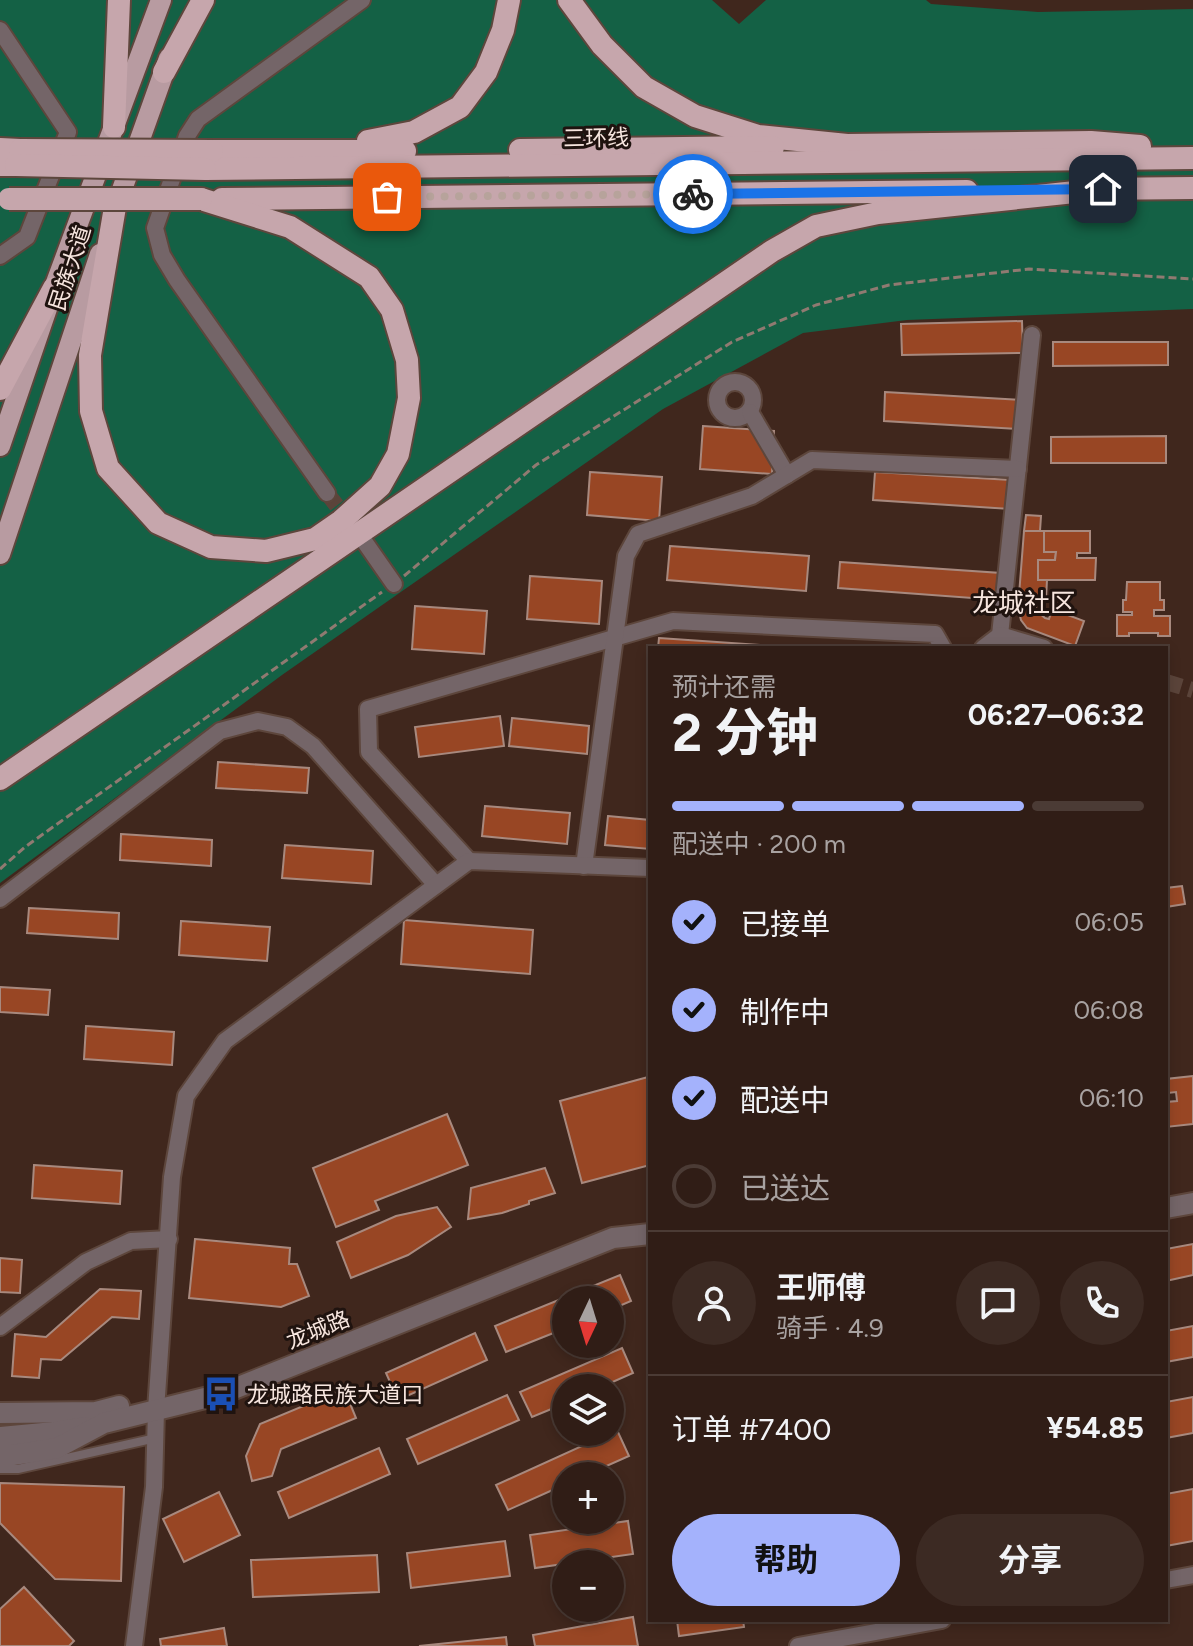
<!DOCTYPE html>
<html lang="zh">
<meta charset="utf-8">
<style>
:root{--surface:#301d16;--page:#3c2a23;--text:#f1f3f6;--muted:#a8a2a1;--line:#4b3b35;--accent:#a4b2fc}
body{margin:0;font-family:Figtree,"Noto Sans SC",sans-serif;background:var(--page);color:var(--text);height:100vh;display:flex;flex-direction:column;font-size:30px;white-space:nowrap}
*{box-sizing:border-box;margin:0}
p{font-size:26px;color:var(--muted)}
.icon{flex:none;width:44px;height:44px;fill:none;stroke:currentColor;stroke-width:2;stroke-linecap:round;stroke-linejoin:round}
.map{position:relative;flex:1;overflow:hidden}
.details{position:absolute;left:648px;top:646px;width:520px;height:976px;display:flex;flex-direction:column;background:var(--surface);border-radius:0px;box-shadow:0 4px 12px #0003,0 0 0 2px var(--line)}
.details>*{flex:none}
.needle{width:52px;rotate:184deg}
.controls{position:absolute;left:552px;top:1286px;display:grid;gap:16px}
.controls a{display:grid;place-items:center;width:72px;height:72px;border-radius:50%;background:var(--surface);box-shadow:0 4px 12px #0003,0 0 0 2px var(--line);font-size:40px}
.pin{position:absolute;display:grid;place-items:center;width:68px;height:68px;color:#fff;margin:-34px;border-radius:16px;box-shadow:0 4px 12px #0006}
.courier{position:absolute;display:grid;place-items:center;width:80px;height:80px;margin:-40px;border:6px solid #1a73e8;border-radius:50%;background:#fff;color:#222;box-shadow:0 2px 10px #0007}
.headline em{font-style:normal;font-weight:700}
.headline div{display:flex;flex-direction:column-reverse}
.headline{display:flex;align-items:center;justify-content:space-between;height:136px;padding:0 24px}
h1{font-size:52px;font-weight:700;line-height:60px}
.bar{display:grid;grid-template-columns:repeat(4,1fr);gap:12px 8px;align-content:center;height:96px;padding:0 24px}
.bar i{height:10px;border-radius:6px;background:var(--line)}
.bar .current{background:var(--accent)}
.bar p{grid-column:span 4}
.line{display:flex;align-items:center;gap:20px;padding:0 24px;border-top:2px solid var(--line)}
.line div{flex:1}
.round{display:grid;place-items:center;flex:none;width:84px;height:84px;border-radius:42px;background:var(--page)}
ol{padding:0 24px;list-style:none}
li{display:flex;align-items:center;gap:24px;height:88px}
li p{margin-inline-start:auto}
li .icon{padding:8px;border-radius:50%;background:var(--accent);color:#111;stroke-width:4}
li:last-child{color:var(--muted)}
li i{width:44px;height:44px;border:4px solid var(--line);border-radius:50%}
.primary-button{display:flex;gap:16px;margin-top:auto;padding:16px 24px}
.primary-button a{flex:1;height:92px;border-radius:48px;background:var(--accent);color:#111;font-size:32px;font-weight:700;line-height:92px;text-align:center}
.primary-button a+a{background:var(--page);color:var(--text)}
.map>svg:first-child{display:block}
.green{fill:#146145}
.building{fill:#984624;stroke:#a8897e;stroke-width:2}
.lines{fill:none;stroke-linecap:round;stroke-linejoin:round}
.minor-tunnel{stroke:#5b443a;stroke-width:16;stroke-dasharray:16 8;stroke-linecap:butt}
.service-casing{stroke:#5d463c;stroke-width:12}
.minor-casing{stroke:#5d463c;stroke-width:20}
.tertiary-casing{stroke:#5d463c;stroke-width:24}
.primary-casing{stroke:#5d463c;stroke-width:24}
.trunk-casing{stroke:#5d463c;stroke-width:26}
.path{stroke:#907a71;stroke-width:3;stroke-dasharray:8 4;stroke-linecap:butt}
.service{stroke:#746568;stroke-width:8}
.minor{stroke:#746568;stroke-width:16}
.tertiary{stroke:#746568;stroke-width:20}
.primary{stroke:#b89ba1;stroke-width:20}
.trunk{stroke:#c6a6ac;stroke-width:22}
.trunk-bridge-casing{stroke:#5d463c;stroke-width:26;stroke-linecap:butt}
.trunk-bridge{stroke:#c6a6ac;stroke-width:22}
.done{stroke:#b7a39b;stroke-width:8;stroke-dasharray:0 14.4}
.route{stroke:#1a73e8;stroke-width:10}
.labels{text-anchor:middle;dominant-baseline:central;stroke-width:6;stroke-linejoin:round;paint-order:stroke}
.street-label{font-size:22px;fill:#f7e6df;stroke:#1f130f}
.poi-label{font-size:22px;fill:#f7e6df;stroke:#1f130f;text-anchor:start}
.quarter-label{font-size:26px;fill:#f7e6df;stroke:#1f130f}
</style>
<div class="map">
<svg width="1193" height="1646" viewBox="0 0 1193 1646">
<rect width="100%" height="100%" fill="#40271d"/>
<polygon class="green" points="0,0 712,0 739,24 766,0 926,0 931,4 1038,12 1193,9 1193,309 907,320 803,333 663,409 282,675 0,883"/>
<g class="building">
<polygon points="1022,321 1023,353 902,355 901,324"/>
<polygon points="1053,342 1168,342 1168,365 1053,366"/>
<polygon points="885,392 1022,400 1020,429 884,421"/>
<polygon points="703,426 774,431 772,474 700,469"/>
<polygon points="1166,436 1166,463 1051,463 1051,437"/>
<polygon points="590,472 662,477 659,521 587,515"/>
<polygon points="875,472 1011,480 1010,509 873,500"/>
<polygon points="1026,515 1041,516 1040,531 1024,531"/>
<polygon points="1024,531 1044,531 1044,552 1056,552 1055,560 1038,560 1038,580 1047,580 1046,599 1035,599 1036,608 1038,612 1045,618 1049,619 1052,609 1084,621 1075,646 1027,628 1021,620 1018,608"/>
<polygon points="1044,531 1090,531 1090,553 1077,553 1077,558 1096,558 1095,580 1038,580 1038,560 1055,560 1056,552 1044,552"/>
<polygon points="670,546 809,556 806,591 667,580"/>
<polygon points="840,562 1001,573 999,600 838,588"/>
<polygon points="530,576 602,581 599,624 527,619"/>
<polygon points="1127,582 1160,582 1160,600 1164,600 1164,610 1154,610 1154,616 1170,616 1170,636 1158,636 1158,633 1129,633 1129,636 1117,636 1117,615 1132,615 1132,612 1123,612 1123,600 1126,600"/>
<polygon points="415,606 487,611 484,654 412,649"/>
<polygon points="659,638 773,646 773,648 658,648"/>
<polygon points="500,716 504,746 419,757 415,727"/>
<polygon points="512,718 589,726 587,754 509,746"/>
<polygon points="218,762 309,768 307,793 216,788"/>
<polygon points="485,806 570,813 567,844 482,836"/>
<polygon points="608,816 650,820 650,849 605,845"/>
<polygon points="121,834 212,840 211,866 120,860"/>
<polygon points="285,845 373,851 371,884 282,878"/>
<polygon points="1182,886 1185,904 1166,907 1166,888"/>
<polygon points="29,908 119,913 118,939 27,933"/>
<polygon points="404,920 533,930 530,974 401,964"/>
<polygon points="181,921 270,927 267,961 179,955"/>
<polygon points="0,987 50,990 48,1015 0,1012"/>
<polygon points="86,1026 174,1032 172,1065 84,1059"/>
<polygon points="1193,1076 1193,1124 1166,1127 1166,1102 1177,1101 1176,1092 1168,1093 1166,1079"/>
<polygon points="648,1077 650,1085 650,1165 582,1183 560,1101"/>
<polygon points="447,1114 468,1165 375,1201 379,1210 336,1227 313,1168"/>
<polygon points="34,1165 122,1171 120,1204 32,1198"/>
<polygon points="545,1168 555,1193 529,1201 529,1204 502,1213 468,1219 471,1188"/>
<polygon points="437,1207 451,1227 408,1255 351,1278 337,1242 396,1216"/>
<polygon points="195,1239 290,1248 289,1264 297,1264 309,1296 281,1307 189,1298"/>
<polygon points="1193,1244 1193,1275 1166,1281 1166,1249"/>
<polygon points="0,1258 22,1260 20,1293 0,1292"/>
<polygon points="620,1275 631,1301 610,1310 610,1300 566,1300 566,1328 506,1352 495,1326"/>
<polygon points="100,1289 141,1291 139,1319 112,1317 61,1360 41,1359 39,1378 12,1376 15,1334 46,1337"/>
<polygon points="1193,1326 1193,1357 1166,1362 1166,1331"/>
<polygon points="475,1333 487,1360 398,1400 386,1373"/>
<polygon points="622,1348 633,1373 599,1388 566,1388 566,1403 532,1417 520,1392"/>
<polygon points="344,1389 356,1418 281,1449 272,1476 252,1481 246,1456 260,1424"/>
<polygon points="507,1395 519,1420 418,1464 407,1439"/>
<polygon points="1193,1397 1193,1433 1166,1438 1166,1402"/>
<polygon points="617,1430 629,1456 584,1476 566,1476 566,1484 508,1510 496,1485"/>
<polygon points="379,1448 390,1474 289,1518 278,1492"/>
<polygon points="0,1483 124,1487 121,1581 55,1579 0,1523"/>
<polygon points="1193,1489 1193,1541 1166,1546 1166,1494"/>
<polygon points="219,1492 240,1535 184,1562 163,1519"/>
<polygon points="628,1521 633,1554 535,1568 530,1535"/>
<polygon points="505,1541 510,1576 411,1588 407,1553"/>
<polygon points="377,1555 379,1592 253,1597 251,1560"/>
<polygon points="24,1587 74,1641 69,1646 0,1646 0,1609"/>
<polygon points="633,1617 638,1646 535,1646 533,1635"/>
<polygon points="677,1620 743,1620 744,1627 679,1636"/>
<polygon points="224,1628 227,1646 161,1646 160,1639"/>
<polygon points="506,1637 507,1646 419,1646"/>
</g>
<g class="lines">
<g class="minor-tunnel">
<polyline points="327,493 350,523"/>
<polyline points="1166,682 1193,690"/>
</g>
<g class="service-casing">
<polyline id="service" points="0,1469 18,1469 156,1438"/>
</g>
<g class="minor-casing">
<g id="minor">
<polyline points="0,30 68,132 27,237 0,256"/>
<circle cx="735" cy="400" r="18"/>
<polyline points="750,412 787,475"/>
<polyline points="327,493 177,280 162,255 155,228 187,136 198,119 362,0"/>
<polyline points="364,541 394,584"/>
<polyline points="1000,635 1032,335"/>
<polyline points="983,648 1000,635 1044,648"/>
<polyline points="469,861 369,752 368,709 673,621 935,634 943,648"/>
<polyline points="584,866 626,556 638,534 752,496 812,460 1018,469"/>
<polyline points="0,899 220,731 258,721 287,727 313,746 436,885"/>
<polyline points="0,1327 86,1262 131,1241 169,1239"/>
<polyline points="1166,1580 1193,1575"/>
<polyline points="134,1646 154,1487 156,1410 172,1177 186,1096 225,1041 469,861 650,868"/>
<polyline points="798,1646 942,1620"/>
</g>
</g>
<g class="tertiary-casing">
<g id="tertiary">
<polyline points="1166,1208 1193,1203"/>
<polyline points="0,1413 96,1412 119,1406"/>
<polyline points="0,1437 54,1432 85,1427"/>
<polyline points="0,1455 13,1455 57,1448 104,1423 221,1394 613,1238 650,1234"/>
</g>
</g>
<g class="primary-casing">
<g id="primary">
<polyline points="114,212 169,58"/>
<polyline points="0,446 54,288 161,0"/>
<polyline points="0,554 100,254"/>
</g>
</g>
<g class="trunk-casing">
<g id="trunk">
<polyline points="569,0 602,45 644,87 695,116 758,136 847,145 1091,142 1140,146"/>
<polyline points="164,72 203,0"/>
<polyline points="114,127 119,0"/>
<polyline points="368,141 414,132 460,107 486,72 503,30 509,0"/>
<polyline points="0,149 20,150"/>
<polyline points="520,150 773,147"/>
<polyline points="212,151 405,151"/>
<polyline points="0,165 16,165"/>
<polyline points="205,169 1193,158"/>
<polyline points="1090,189 1193,188"/>
<polyline points="222,199 967,191"/>
<polyline points="115,207 90,355 91,411 108,468 158,523 211,547 266,551 315,539 341,521 380,486 398,454 409,398 407,360 392,310 369,277 290,227 201,199"/>
<polyline points="0,389 54,288"/>
<polyline points="0,779 772,251 816,226 878,213 1103,189"/>
</g>
</g>
<g class="path">
<polyline points="404,576 536,465 732,342 816,305 889,285 1029,269 1193,279"/>
<polyline points="0,869 25,847 382,592"/>
</g>
<use href="#service" class="service"/>
<use href="#minor" class="minor"/>
<use href="#tertiary" class="tertiary"/>
<use href="#primary" class="primary"/>
<use href="#trunk" class="trunk"/>
<g class="trunk-bridge-casing">
<g id="trunk-bridge">
<polyline points="20,150 212,151"/>
<polyline points="16,165 205,169"/>
<polyline points="9,199 201,199"/>
</g>
</g>
<use href="#trunk-bridge" class="trunk-bridge"/>
</g>
<g class="lines">
<polyline class="done" points="387,197 693,194"/>
<polyline class="route" points="693,194 1103,189"/>
</g>
<defs>
<g id="bus-bare" transform="scale(2.76)"><path d="M-5-6H5V4H4V6H2V4H-2V6H-4V4H-5ZM-3.5-4V0h7V-4ZM-3.5 1.2v1.5H-2V1.2ZM2 1.2v1.5H3.5V1.2Z" fill="#1a4fb4" stroke="#1f130f" stroke-width="2.5" paint-order="stroke"/></g>
</defs>
<g fill-rule="evenodd">
<use href="#bus-bare" x="221" y="1394"/>
</g>
<g class="labels">
<g class="street-label">
<text transform="translate(596 138) rotate(-1)">三环线</text>
<text transform="translate(70 268) rotate(-72)">民族大道</text>
<text transform="translate(318 1330) rotate(-22)">龙城路</text>
</g>
<g class="poi-label">
<text x="247" y="1394">龙城路民族大道口</text>
</g>
<g class="quarter-label">
<text x="1024" y="603">龙城社区</text>
</g>
</g>
</svg>
<div class="controls">
<a><svg class="needle" viewBox="-14 -14 28 28"><path d="M0-13l5 13h-10z" fill="#e53935"/><path d="M0 13l5-13h-10z" fill="#a8a2a1"/></svg></a>
<a><svg class="icon" aria-label="layers" viewBox="0 0 24 24"><path d="M12 4l9 5-9 5-9-5zM3 14l9 5 9-5"/></svg></a>
<a>+</a>
<a>−</a>
</div>
<div class="pin" style="left:387px;top:197px;background:#ea580c"><svg class="icon" aria-label="bag" viewBox="0 0 24 24"><path d="M5 8h14l-1 12H6zM9 8a3 3 0 0 1 6 0"/></svg></div>
<div class="pin" style="left:1103px;top:189px;background:#1f2937"><svg class="icon" aria-label="home" viewBox="0 0 24 24"><path d="M3 11l9-7 9 7M6 9v11h12V9"/></svg></div>
<div class="courier" style="left:693px;top:194px"><svg class="icon" aria-label="bike" viewBox="0 0 24 24"><circle cx="6" cy="16" r="4"/><circle cx="18" cy="16" r="4"/><path d="M6 16l4-8h5l3 8M10 8l3 8H6M13 5h3"/></svg></div>
<section class="details">
<div class="headline"><div><h1>2 分钟</h1><p>预计还需</p></div><em>06:27–06:32</em></div>
<div class="bar"><i class="current"></i><i class="current"></i><i class="current"></i><i></i><p>配送中 · 200 m</p></div>
<ol>
<li><svg class="icon" aria-label="check" viewBox="0 0 24 24"><path d="M5 12l5 5 9-10"/></svg>已接单<p>06:05</p></li>
<li><svg class="icon" aria-label="check" viewBox="0 0 24 24"><path d="M5 12l5 5 9-10"/></svg>制作中<p>06:08</p></li>
<li><svg class="icon" aria-label="check" viewBox="0 0 24 24"><path d="M5 12l5 5 9-10"/></svg>配送中<p>06:10</p></li>
<li><i></i>已送达</li>
</ol>
<div class="line" style="height:144px"><a class="round"><svg class="icon" aria-label="person" viewBox="0 0 24 24"><circle cx="12" cy="8" r="4"/><path d="M4 21q1-7 8-7t8 7"/></svg></a><div><b>王师傅</b><p>骑手 · 4.9</p></div><a class="round"><svg class="icon" aria-label="chat" viewBox="0 0 24 24"><path d="M4 5h16v11H9l-5 4z"/></svg></a><a class="round"><svg class="icon" aria-label="phone" viewBox="0 0 24 24"><path d="M5 4h4l2 5-3 2q2 4 5 5l2-3 5 2v4C11 20 4 13 5 4z"/></svg></a></div>
<div class="line" style="height:104px"><div>订单 #7400</div><b>¥54.85</b></div>
<div class="primary-button"><a>帮助</a><a>分享</a></div>
</section>
</div>
